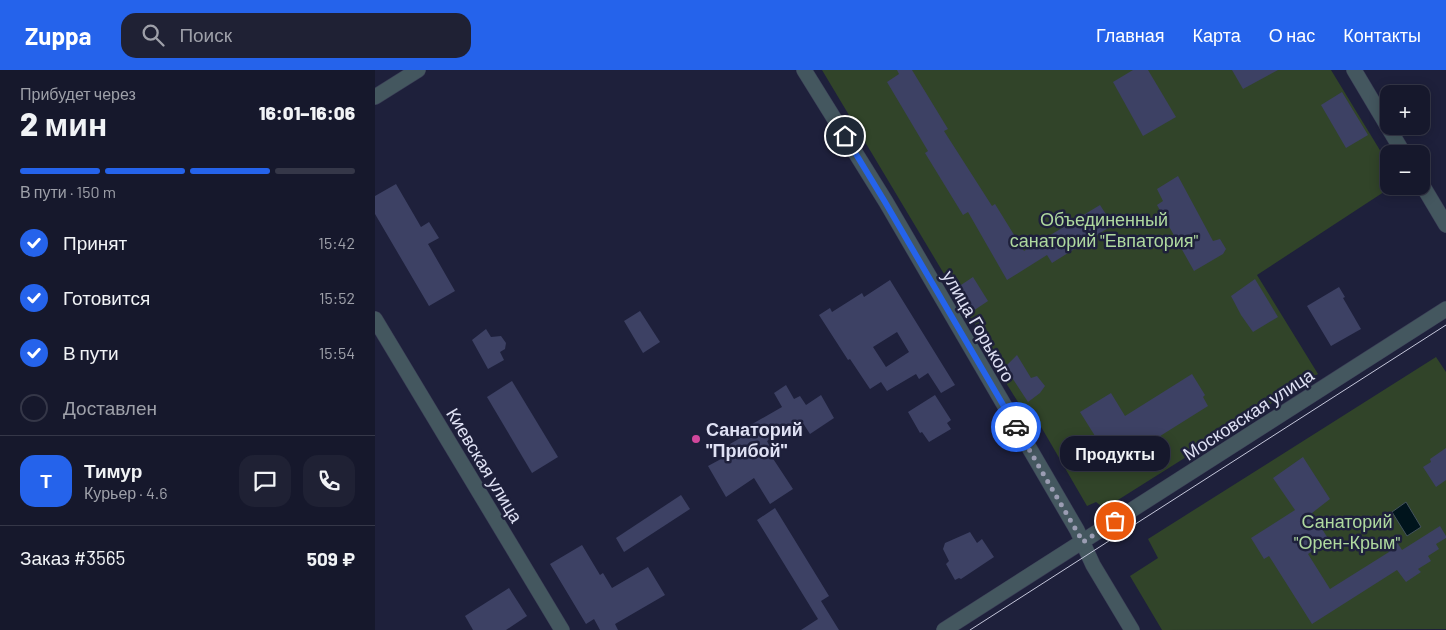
<!DOCTYPE html>
<html lang="ru">
<meta charset="utf-8">
<style>
:root{--surface:#16182c;--page:#1f2134;--text:#f1f3f6;--muted:#9ea0a9;--line:#353748;--accent:#2563eb}
body{margin:0;font-family:Barlow,sans-serif;background:var(--page);color:var(--text);height:100vh;display:flex;flex-direction:column;font-size:19px;white-space:nowrap}
*{box-sizing:border-box;margin:0}
p{font-size:16px;color:var(--muted)}
.icon{flex:none;width:28px;height:28px;fill:none;stroke:currentColor;stroke-width:2;stroke-linecap:round;stroke-linejoin:round}
.map{position:relative;flex:1;overflow:hidden}
.details{display:flex;flex-direction:column;background:var(--surface);width:375px}
.details>*{flex:none}
.fabs{position:absolute;left:1005px;top:15px;display:grid;gap:10px}
.fabs a{display:grid;place-items:center;width:50px;height:50px;border-radius:10px;background:var(--surface);box-shadow:0 2px 12px #0003,0 0 0 1px var(--line);font-size:25px}
.pin{position:absolute;display:grid;place-items:center;width:42px;height:42px;color:#fff;margin:-21px;border:2px solid #fff;border-radius:50%;box-shadow:0 1px 5px #0007}
.courier{position:absolute;display:grid;place-items:center;width:50px;height:50px;margin:-25px;border:4px solid #2563eb;border-radius:50%;background:#fff;color:#222;box-shadow:0 1px 6px #0007}
.bubble{position:absolute;height:35px;border-radius:15px;background:var(--surface);box-shadow:0 2px 12px #0003,0 0 0 1px var(--line);font-size:16px;font-weight:800;line-height:35px;text-align:center}
.summary em{font-style:normal;font-weight:800}
.summary div{display:flex;flex-direction:column-reverse}
.summary{display:flex;align-items:center;justify-content:space-between;height:85px;padding:0 20px}
h1{font-size:32px;font-weight:800;line-height:38px}
.bar{display:grid;grid-template-columns:repeat(4,1fr);gap:8px 5px;align-content:center;height:60px;padding:0 20px}
.bar i{height:6px;border-radius:4px;background:var(--line)}
.bar .selected{background:var(--accent)}
.bar p{grid-column:span 4}
.line{display:flex;align-items:center;gap:12px;padding:0 20px;border-top:1px solid var(--line)}
.line div{flex:1}
.round{display:grid;place-items:center;flex:none;width:52px;height:52px;border-radius:15px;background:var(--page)}
ol{padding:0 20px;list-style:none}
li{display:flex;align-items:center;gap:15px;height:55px}
li p{margin-inline-start:auto}
li .icon{padding:5px;border-radius:50%;background:var(--accent);color:#fff;stroke-width:4}
li:last-child{color:var(--muted)}
li i{width:28px;height:28px;border:2px solid var(--line);border-radius:50%}
header{display:flex;align-items:center;gap:30px;box-sizing:border-box;height:70px;padding:0 25px;background:var(--accent);color:#fff}
header strong{font-size:24px}
nav{display:flex;gap:28px;margin-inline-start:auto;font-size:18px}
.search{width:350px;height:45px;background:var(--page);display:flex;align-items:center;gap:12px;box-sizing:border-box;padding:0 18px;border-radius:15px;color:var(--muted);font-size:19px}
main{display:flex;flex:1;min-height:0}
.map>svg:first-child{display:block}
.green{fill:#314429}
.water{fill:#00141c;stroke:#43525d}
.building{fill:#3d4164;fill-rule:evenodd}
.lines{fill:none;stroke-linecap:round;stroke-linejoin:round}
.street-casing{stroke:#393b55;stroke-width:16}
.street{stroke:#44575f;stroke-width:15}
.tram{stroke:#c5c7db;stroke-width:1}
.done{stroke:#9b9db3;stroke-width:5;stroke-dasharray:0 9}
.route{stroke:#2563eb;stroke-width:6}
.hotel-dot{fill:#d1479c;stroke:#1e203b;stroke-width:2}
.labels{text-anchor:middle;dominant-baseline:central;stroke-width:5;stroke-linejoin:round;paint-order:stroke}
.park-label{font-size:18px;fill:#afd99f;stroke:#1e203b}
.street-label{font-size:18px;fill:#dfe1f4;stroke:#1e203b}
.poi-label{font-size:18px;font-weight:bold;fill:#dfe1f4;stroke:#1e203b;text-anchor:start}
</style>
<header>
<strong>Zuppa</strong>
<div class="search"><svg class="icon" aria-label="search" viewBox="0 0 24 24"><circle cx="10" cy="10" r="6"/><path d="M15 15l6 6"/></svg>Поиск</div>
<nav><a>Главная</a><a>Карта</a><a>О нас</a><a>Контакты</a></nav>
</header>
<main>
<section class="details">
<div class="summary"><div><h1>2 мин</h1><p>Прибудет через</p></div><em>16:01–16:06</em></div>
<div class="bar"><i class="selected"></i><i class="selected"></i><i class="selected"></i><i></i><p>В пути · 150 m</p></div>
<ol>
<li><svg class="icon" aria-label="check" viewBox="0 0 24 24"><path d="M5 12l5 5 9-10"/></svg>Принят<p>15:42</p></li>
<li><svg class="icon" aria-label="check" viewBox="0 0 24 24"><path d="M5 12l5 5 9-10"/></svg>Готовится<p>15:52</p></li>
<li><svg class="icon" aria-label="check" viewBox="0 0 24 24"><path d="M5 12l5 5 9-10"/></svg>В пути<p>15:54</p></li>
<li><i></i>Доставлен</li>
</ol>
<div class="line" style="height:90px"><b class="round" style="background:var(--accent);color:#fff">Т</b><div><b>Тимур</b><p>Курьер · 4.6</p></div><a class="round"><svg class="icon" aria-label="chat" viewBox="0 0 24 24"><path d="M4 5h16v11H9l-5 4z"/></svg></a><a class="round"><svg class="icon" aria-label="phone" viewBox="0 0 24 24"><path d="M5 4h4l2 5-3 2q2 4 5 5l2-3 5 2v4C11 20 4 13 5 4z"/></svg></a></div>
<div class="line" style="height:65px"><div>Заказ #3565</div><b>509 ₽</b></div>
</section>
<div class="map">
<svg width="1071" height="560" viewBox="0 0 1071 560">
<rect width="100%" height="100%" fill="#1e203b"/>
<g class="green">
<polygon points="447,0 956,0 1014,95 1014,116 1018,116 882,205 943,304 727,440 725,435 721,432 712,436 654,336 648,340 626,305 629,298 593,244"/>
<polygon points="1061,287 1071,302 1071,559 787,560 755,506 783,488 773,469"/>
</g>
<polygon class="water" points="1031,432 1046,457 1032,466 1017,442"/>
<g class="building">
<polygon points="522,0 537,0 573,59 569,61 617,136 620,134 649,181 725,135 738,155 677,193 672,185 632,210 593,142 588,145 550,83 553,81 512,12 524,4"/>
<polygon points="758,0 773,0 801,47 768,66 738,12"/>
<polygon points="857,0 903,0 868,19"/>
<polygon points="967,22 993,65 971,78 946,35"/>
<polygon points="803,106 838,171 845,169 851,179 848,184 819,201 782,135 788,131 782,119"/>
<polygon points="21,114 46,157 54,152 64,168 53,174 80,221 54,236 0,144 0,126"/>
<polygon points="598,207 613,231 598,241 583,217"/>
<polygon points="880,209 903,247 878,262 866,245 856,226"/>
<path d="M515,210L580,315L566,323L553,303L544,309L541,304L512,321L506,312L495,319L475,289L473,290L444,245L455,238L457,242L487,223L489,227ZM522,262L534,282L511,297L498,277Z"/>
<polygon points="964,217 970,227 968,228 986,259 956,276 932,236"/>
<polygon points="265,241 285,272 268,283 249,251"/>
<polygon points="111,259 116,267 126,266 131,273 130,279 125,282 129,290 113,299 97,270"/>
<polygon points="642,285 656,308 662,306 670,316 665,323 653,332 630,297"/>
<polygon points="817,304 830,325 828,327 833,336 766,378 763,372 740,386 735,379 730,382 705,342 736,323 750,346"/>
<polygon points="137,311 183,387 157,403 112,327"/>
<polygon points="411,315 419,329 425,326 431,335 446,325 459,348 435,364 426,350 392,371 396,379 393,381 418,419 395,434 379,408 351,427 333,396 359,382 355,374 367,367 365,361 407,337 399,323"/>
<polygon points="560,325 576,350 572,353 576,359 554,372 547,362 545,363 533,342"/>
<polygon points="1071,378 1071,410 1061,417 1048,397 1056,392 1055,389"/>
<polygon points="928,387 955,429 937,443 954,470 933,484 955,519 1014,482 1010,476 1020,469 1027,480 1065,456 1071,466 1071,468 1061,474 1064,479 1053,486 1056,491 1043,499 1046,502 1031,512 1022,500 937,554 894,486 889,489 876,468 920,440 898,408"/>
<polygon points="306,425 315,439 249,482 241,468"/>
<polygon points="400,438 454,526 446,531 464,560 426,560 443,549 382,450"/>
<polygon points="595,462 602,473 607,469 619,487 586,509 584,508 580,510 571,494 574,491 568,479 570,473"/>
<polygon points="207,475 225,505 228,503 237,518 273,497 290,525 240,554 243,560 225,560 219,549 211,554 175,494"/>
<polygon points="134,518 152,546 131,560 98,560 90,546"/>
</g>
<g class="lines">
<g class="street-casing">
<g id="street">
<polyline points="429,0 511,132 702,460 718,495 757,560"/>
<polyline points="979,0 1029,84"/>
<polyline points="0,27 43,0"/>
<polyline points="1046,113 1071,155"/>
<polyline points="0,249 187,560"/>
<polyline points="569,560 1071,239"/>
</g>
</g>
<use href="#street" class="street"/>
<polyline class="tram" points="595,560 1071,255"/>
</g>
<g class="lines">
<polyline class="done" points="641,357 708,472 740,451"/>
<polyline class="route" points="470,66 510,132 641,357"/>
</g>
<circle class="hotel-dot" cx="321" cy="369" r="5"/>
<g class="labels">
<g class="park-label">
<text x="729" y="149">Объединенный<tspan x="729" dy="21">санаторий "Евпатория"</tspan></text>
<text x="972" y="451">Санаторий<tspan x="972" dy="21">"Орен-Крым"</tspan></text>
</g>
<g class="street-label">
<text transform="translate(604 256) rotate(60)">улица Горького</text>
<text transform="translate(873 344) rotate(-33)">Московская улица</text>
<text transform="translate(110 395) rotate(59)">Киевская улица</text>
</g>
<g class="poi-label">
<text x="331" y="359">Санаторий<tspan x="331" dy="21">"Прибой"</tspan></text>
</g>
</g>
</svg>
<div class="fabs">
<a>+</a>
<a>−</a>
</div>
<div class="pin" style="left:740px;top:451px;background:#ea580c"><svg class="icon" aria-label="bag" viewBox="0 0 24 24"><path d="M5 8h14l-1 12H6zM9 8a3 3 0 0 1 6 0"/></svg></div>
<div class="pin" style="left:470px;top:66px;background:#1f2937"><svg class="icon" aria-label="home" viewBox="0 0 24 24"><path d="M3 11l9-7 9 7M6 9v11h12V9"/></svg></div>
<div class="courier" style="left:641px;top:357px"><svg class="icon" aria-label="car" viewBox="0 0 24 24"><path d="M5 17H2v-5l4-1 3-4h7l3 4 3 1v5h-3M9 17h6M6 11h13"/><circle cx="7" cy="17" r="2"/><circle cx="17" cy="17" r="2"/></svg></div>
<div class="bubble" style="left:685px;top:366px;width:110px">Продукты</div>
</div>
</main>
